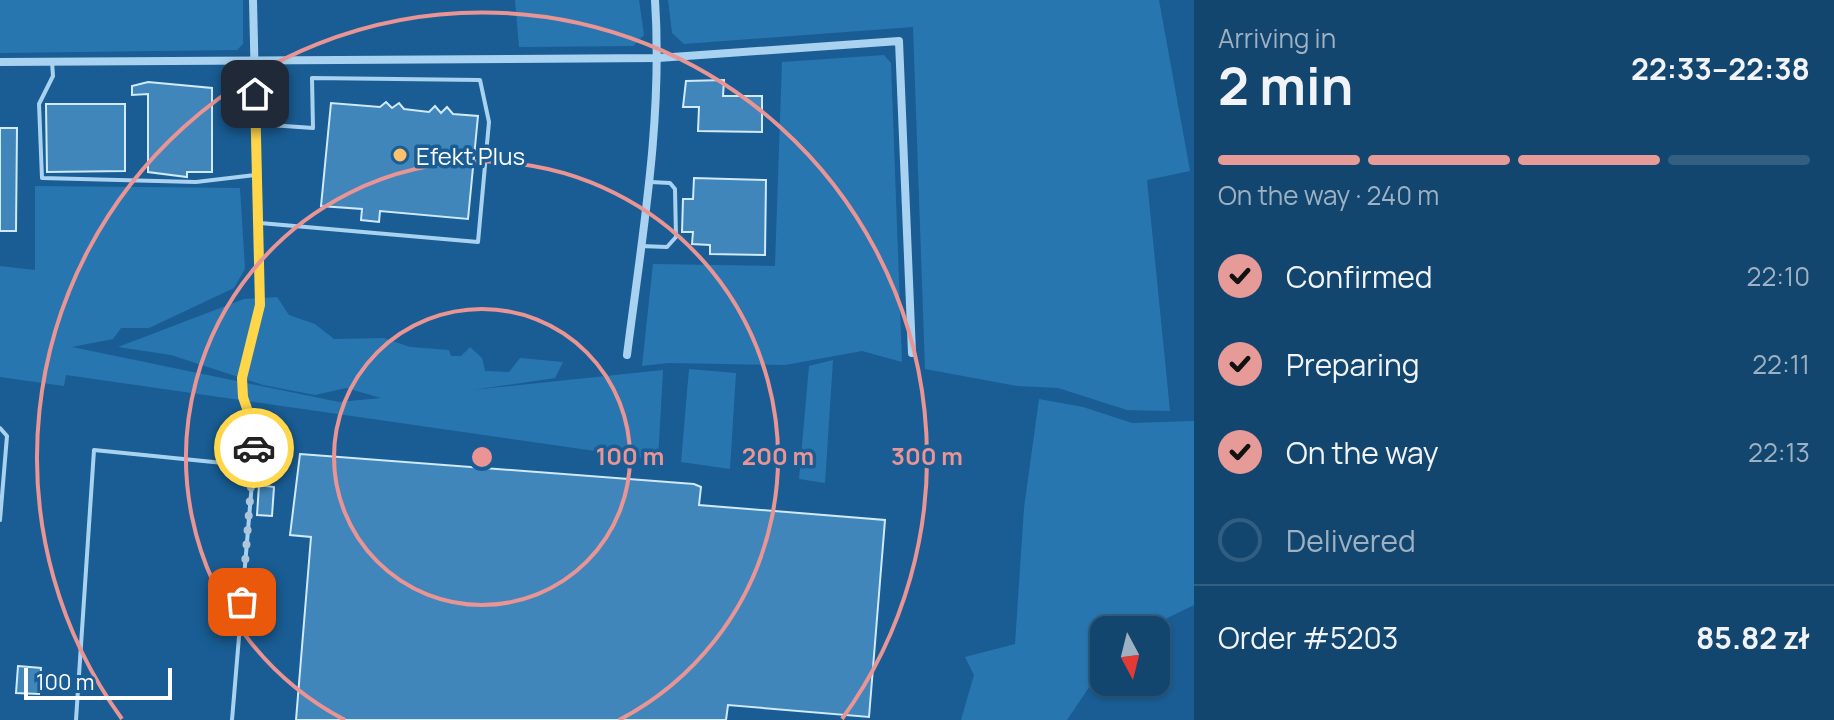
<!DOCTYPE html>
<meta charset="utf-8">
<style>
:root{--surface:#13466f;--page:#1c4d74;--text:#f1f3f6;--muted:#9db1c3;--line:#325e82;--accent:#e69b98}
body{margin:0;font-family:Manrope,sans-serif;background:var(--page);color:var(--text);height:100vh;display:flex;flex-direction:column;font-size:30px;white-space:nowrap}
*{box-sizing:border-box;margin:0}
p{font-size:26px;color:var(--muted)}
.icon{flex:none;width:44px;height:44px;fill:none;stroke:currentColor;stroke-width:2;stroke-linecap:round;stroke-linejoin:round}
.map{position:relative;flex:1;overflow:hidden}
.panel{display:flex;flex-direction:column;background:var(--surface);width:640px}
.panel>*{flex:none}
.needle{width:52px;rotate:173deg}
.controls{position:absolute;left:1090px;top:616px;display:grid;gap:16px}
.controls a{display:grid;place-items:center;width:80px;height:80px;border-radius:16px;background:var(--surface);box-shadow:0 2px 6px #0004,0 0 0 2px var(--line);font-size:40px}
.scale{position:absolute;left:24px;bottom:20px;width:148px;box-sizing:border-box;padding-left:8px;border:4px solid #fff;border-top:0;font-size:22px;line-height:28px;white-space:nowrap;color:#fff;-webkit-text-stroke:6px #195d94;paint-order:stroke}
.pin{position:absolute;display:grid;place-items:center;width:68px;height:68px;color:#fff;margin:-34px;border-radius:16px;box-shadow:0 4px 12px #0006}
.courier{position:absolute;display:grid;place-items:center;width:80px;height:80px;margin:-40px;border:6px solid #ffd54a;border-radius:50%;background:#fff;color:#222;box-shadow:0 2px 10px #0007}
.overview em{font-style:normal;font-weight:700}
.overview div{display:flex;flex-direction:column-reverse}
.overview{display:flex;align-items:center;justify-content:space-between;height:136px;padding:0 24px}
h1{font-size:52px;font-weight:700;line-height:60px}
.bar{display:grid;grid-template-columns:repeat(4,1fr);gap:12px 8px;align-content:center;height:96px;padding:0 24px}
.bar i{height:10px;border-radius:6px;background:var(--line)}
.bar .current{background:var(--accent)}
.bar p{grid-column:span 4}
.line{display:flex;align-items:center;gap:20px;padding:0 24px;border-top:2px solid var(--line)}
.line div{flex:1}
ol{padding:0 24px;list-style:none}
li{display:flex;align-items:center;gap:24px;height:88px}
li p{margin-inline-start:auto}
li .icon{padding:8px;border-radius:50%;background:var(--accent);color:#111;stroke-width:4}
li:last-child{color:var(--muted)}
li i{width:44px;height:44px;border:4px solid var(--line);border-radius:50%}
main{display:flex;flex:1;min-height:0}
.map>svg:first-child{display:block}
.green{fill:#2876b0}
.building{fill:#4186bb;stroke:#d0e9fb;stroke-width:2}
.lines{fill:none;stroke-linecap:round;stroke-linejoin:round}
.lane{stroke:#a9d2f0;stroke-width:4}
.street{stroke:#a9d2f0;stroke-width:8}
.done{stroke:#aec6da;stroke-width:8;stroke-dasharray:0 14.4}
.route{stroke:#ffd54a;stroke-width:10}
.ring{fill:none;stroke:#ea9494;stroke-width:4}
.poi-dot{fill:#ffc168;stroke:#195d94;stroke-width:3}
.labels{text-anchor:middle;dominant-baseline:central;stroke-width:7;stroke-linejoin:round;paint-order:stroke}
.poi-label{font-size:24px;fill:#fff;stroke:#195d94;text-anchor:start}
.centre{fill:#ea9494;stroke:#195d94;stroke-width:4}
.ring-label{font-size:24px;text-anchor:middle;font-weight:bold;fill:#ea9494;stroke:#195d94;stroke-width:7;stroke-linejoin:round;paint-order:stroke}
</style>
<main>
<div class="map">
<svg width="1194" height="720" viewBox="0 0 1194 720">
<rect width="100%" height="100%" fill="#195d94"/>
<g class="green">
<polygon points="0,0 243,0 243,44 237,50 0,53"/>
<polygon points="515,0 639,0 644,35 633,46 519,47"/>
<polygon points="668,0 1159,0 1190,171 1147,180 1170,411 1127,410 1058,388 1017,386 925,369 913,27 684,44 672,33"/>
<polygon points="884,55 891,63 902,362 862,351 785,365 668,363 642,366 653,264 775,266 782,62"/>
<polygon points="35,186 240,188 245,269 234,288 149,328 121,328 113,339 72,347 339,402 381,398 346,388 315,395 263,385 171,355 118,347 244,299 277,297 289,315 315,324 334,339 384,338 410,347 449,350 451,356 461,356 470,347 482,358 485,371 509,372 520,358 563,362 555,378 473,390 663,370 658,460 66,375 64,386 0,377 0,266 35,270"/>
<polygon points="833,360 825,483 799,479 809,366"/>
<polygon points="689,369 736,373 730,469 681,462"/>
<polygon points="1039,399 1083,407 1132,423 1194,421 1194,605 1143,630 1104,630 1104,665 1067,720 961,720 974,675 965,657 1015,644 1024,508"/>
</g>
<g class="building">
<polygon points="724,80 723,96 762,96 762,132 698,131 699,107 683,107 686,81"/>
<polygon points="148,82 212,88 212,172 187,172 187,177 148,172 148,94 132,95 132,86"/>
<polygon points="386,102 392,108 399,103 404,109 429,112 435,106 441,113 447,107 453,114 478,116 468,219 380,211 379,222 361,220 362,209 321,206 331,103 380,107"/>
<polygon points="46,104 125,104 125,171 47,172"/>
<polygon points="0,128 17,128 16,231 0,231"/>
<polygon points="694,178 766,180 765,255 710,254 710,245 692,244 693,232 682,232 683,199 693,199"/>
<polygon points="300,454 694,484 701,487 699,505 885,520 869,717 728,705 726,720 296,720 311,537 290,535"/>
<polygon points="259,485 274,487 272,516 257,515"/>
<polygon points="18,666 41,668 39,694 16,693"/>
</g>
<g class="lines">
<g class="lane">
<polyline points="52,62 53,76 39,104 42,178 196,182 255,175"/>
<polyline points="256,124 313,128 312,78 480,80 489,122 478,242 260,223"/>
<polyline points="641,246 667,247 676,237 675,189 670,183 651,182"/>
<polyline points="0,428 7,436 0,520"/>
<polyline points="76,720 94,450 253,466"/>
<polyline points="232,720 256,435 243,397 242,378"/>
</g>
<g class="street">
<polyline points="0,62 658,58 899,41 912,353"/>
<path d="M627,355C642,237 663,119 655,0"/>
<polyline points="242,378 260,305 253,0"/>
</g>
</g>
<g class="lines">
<polyline class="done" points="242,602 254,448"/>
<polyline class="route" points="254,448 256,435 243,397 242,378 260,305 255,94"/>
</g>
<g class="ring">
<circle cx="482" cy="457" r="148"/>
<path d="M345 720A296 296 0 1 1 619 720"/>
<path d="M122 719A445 445 0 1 1 842 719"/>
</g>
<circle class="poi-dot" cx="400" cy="155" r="8"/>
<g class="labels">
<g class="poi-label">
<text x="416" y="155">Efekt Plus</text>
</g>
</g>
<circle cx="482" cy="457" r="12" class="centre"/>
<g class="ring-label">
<text x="630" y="465">100 m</text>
<text x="778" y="465">200 m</text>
<text x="927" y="465">300 m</text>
</g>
</svg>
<div class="controls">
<a><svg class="needle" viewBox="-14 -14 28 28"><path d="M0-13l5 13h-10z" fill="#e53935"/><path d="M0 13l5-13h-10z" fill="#9db1c3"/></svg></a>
</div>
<div class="scale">100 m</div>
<div class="pin" style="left:242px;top:602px;background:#ea580c"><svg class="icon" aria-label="bag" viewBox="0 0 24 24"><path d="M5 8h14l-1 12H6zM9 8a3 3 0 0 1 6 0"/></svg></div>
<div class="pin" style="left:255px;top:94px;background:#1f2937"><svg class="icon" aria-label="home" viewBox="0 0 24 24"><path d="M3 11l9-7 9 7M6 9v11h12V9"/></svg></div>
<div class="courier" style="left:254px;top:448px"><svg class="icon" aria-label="car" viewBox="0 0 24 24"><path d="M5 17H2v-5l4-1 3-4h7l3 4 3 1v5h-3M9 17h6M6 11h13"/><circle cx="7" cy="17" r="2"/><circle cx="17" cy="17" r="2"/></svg></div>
</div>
<section class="panel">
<div class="overview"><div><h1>2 min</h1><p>Arriving in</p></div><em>22:33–22:38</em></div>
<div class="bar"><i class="current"></i><i class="current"></i><i class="current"></i><i></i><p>On the way · 240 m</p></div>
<ol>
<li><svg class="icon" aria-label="check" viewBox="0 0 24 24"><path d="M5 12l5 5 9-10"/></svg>Confirmed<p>22:10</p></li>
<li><svg class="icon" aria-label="check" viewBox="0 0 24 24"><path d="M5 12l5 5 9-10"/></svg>Preparing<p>22:11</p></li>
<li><svg class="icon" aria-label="check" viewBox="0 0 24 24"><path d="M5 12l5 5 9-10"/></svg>On the way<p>22:13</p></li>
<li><i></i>Delivered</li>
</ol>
<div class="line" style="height:104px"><div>Order #5203</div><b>85.82 zł</b></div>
</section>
</main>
